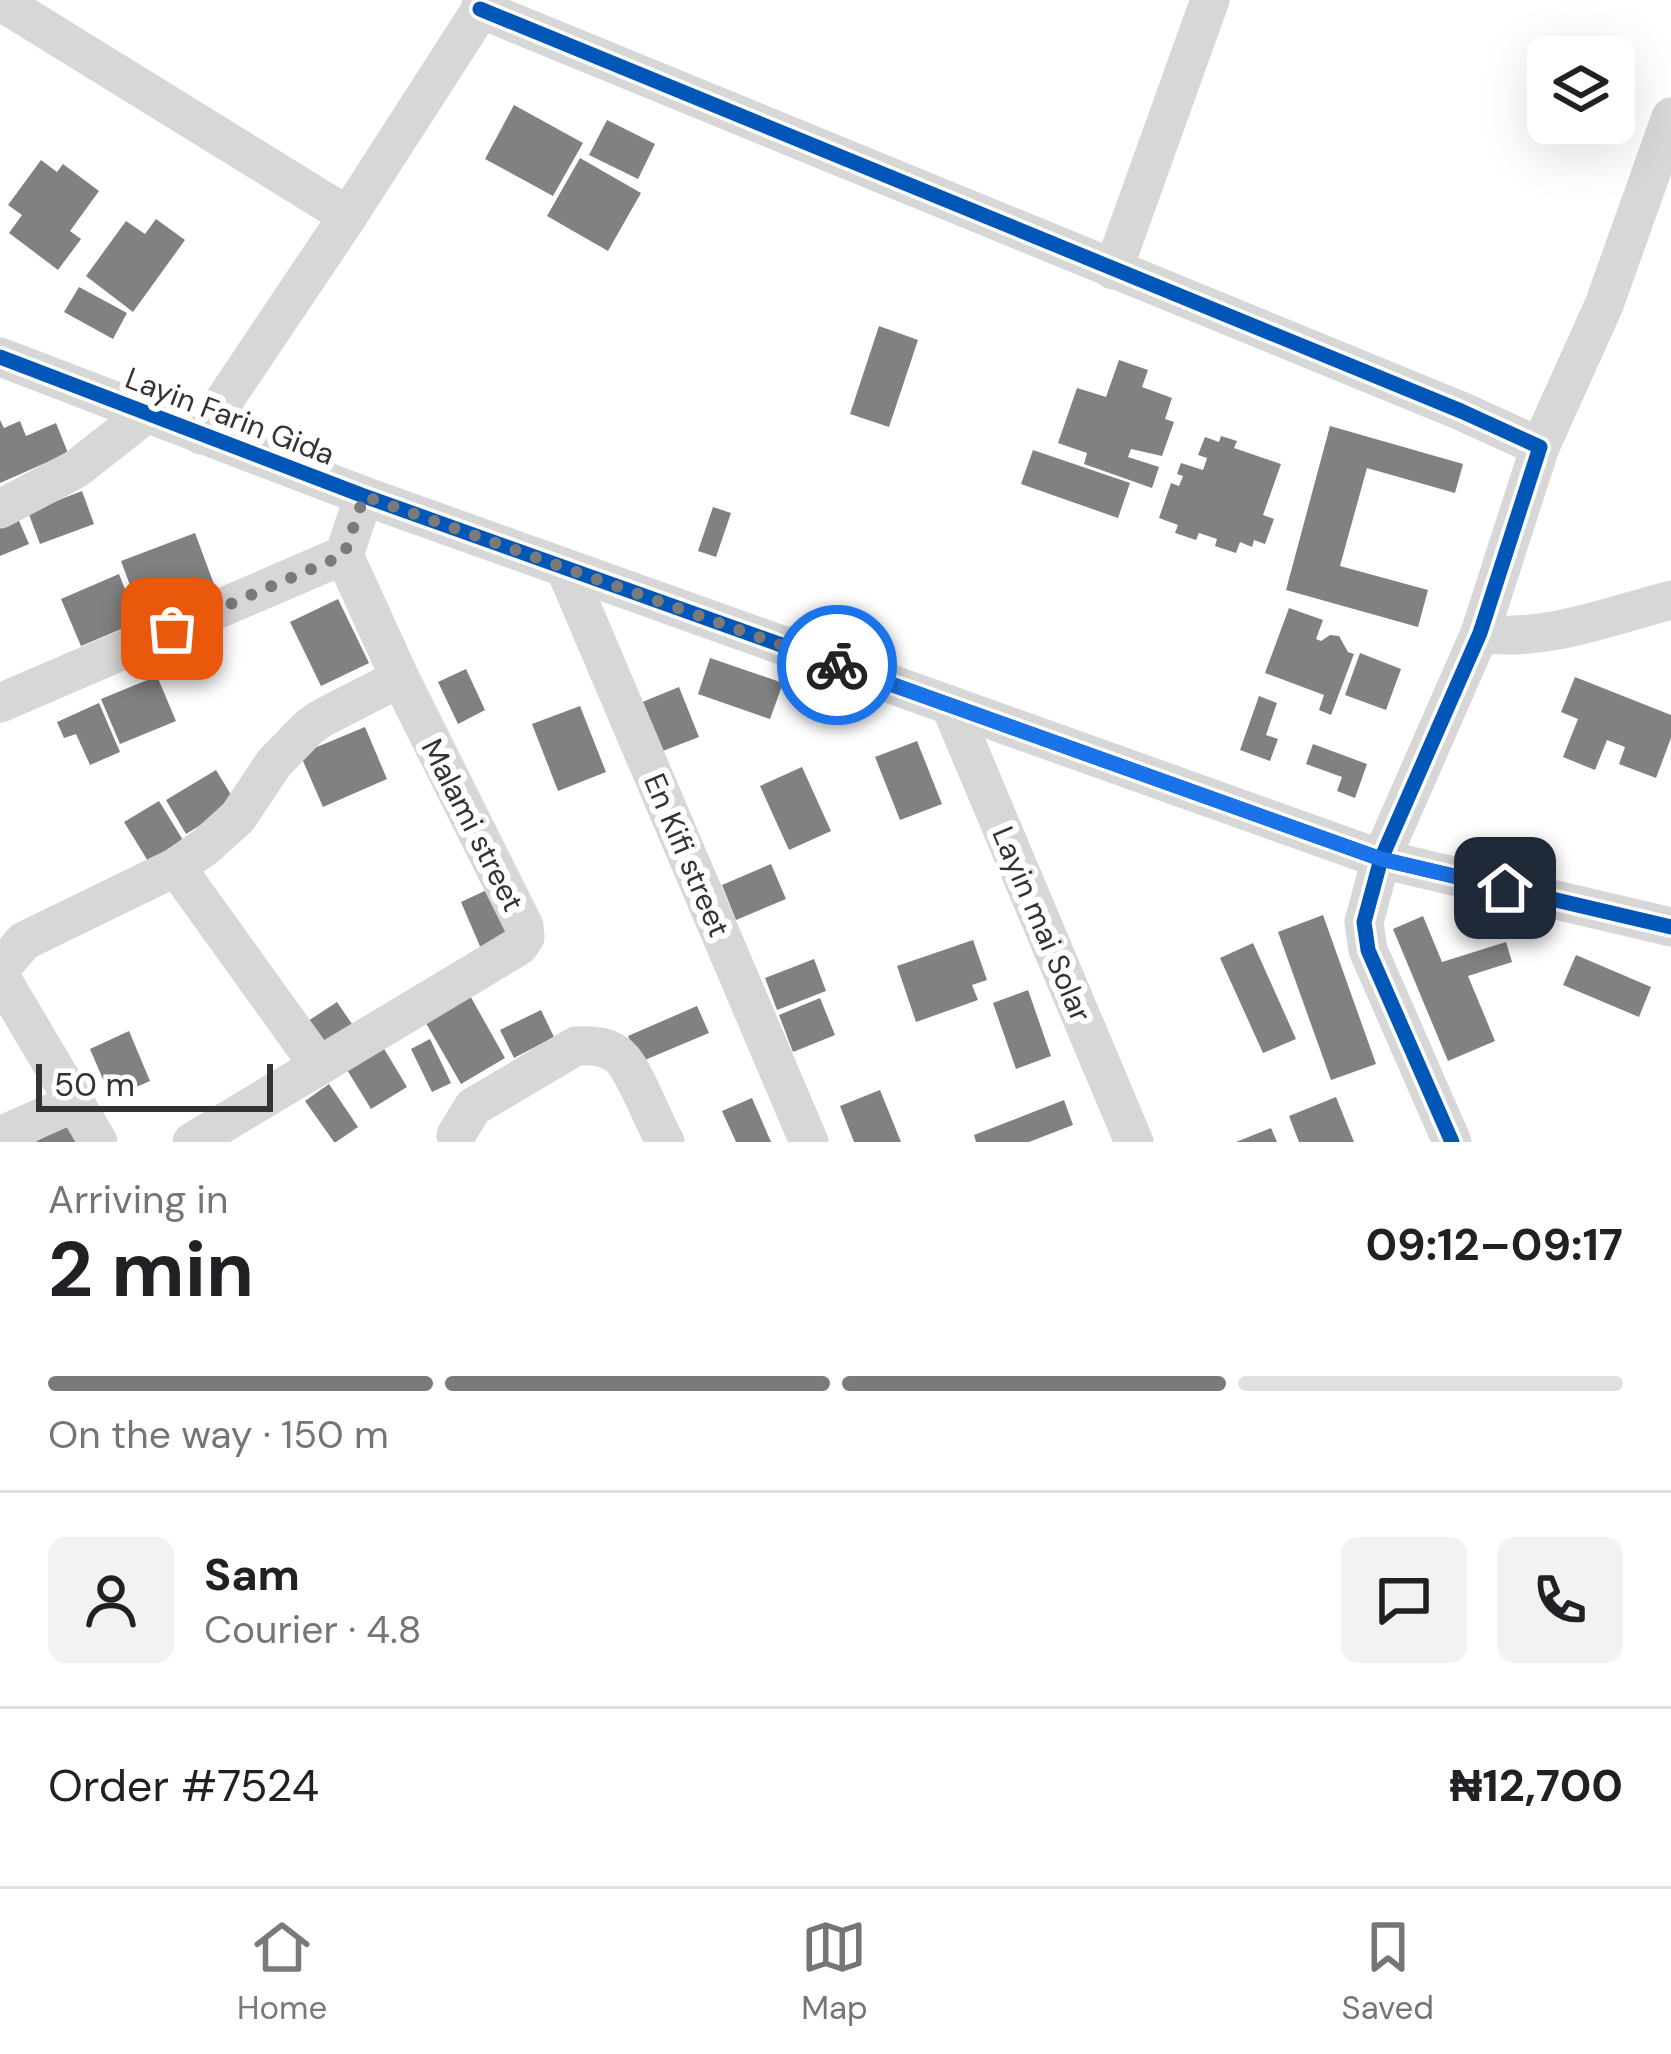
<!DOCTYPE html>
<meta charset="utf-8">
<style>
:root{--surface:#fff;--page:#f2f2f2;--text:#202124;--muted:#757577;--line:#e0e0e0;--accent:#7a7a7a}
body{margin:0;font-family:"DM Sans",sans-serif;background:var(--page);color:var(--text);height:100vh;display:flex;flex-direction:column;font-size:45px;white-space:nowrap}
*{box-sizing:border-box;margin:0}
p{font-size:39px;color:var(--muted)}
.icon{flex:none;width:66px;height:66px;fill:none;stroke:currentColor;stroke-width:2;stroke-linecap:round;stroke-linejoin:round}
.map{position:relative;height:1142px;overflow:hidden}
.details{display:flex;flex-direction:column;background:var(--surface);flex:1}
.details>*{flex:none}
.buttons{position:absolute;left:1527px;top:36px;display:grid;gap:24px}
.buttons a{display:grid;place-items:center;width:108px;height:108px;border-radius:18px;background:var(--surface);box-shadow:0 12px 48px #0002;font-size:60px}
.scale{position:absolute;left:36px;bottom:30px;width:237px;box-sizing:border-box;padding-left:12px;border:6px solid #333;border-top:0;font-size:33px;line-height:42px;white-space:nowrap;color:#333;-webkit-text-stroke:9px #fff;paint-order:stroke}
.pin{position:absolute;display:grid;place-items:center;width:102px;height:102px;color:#fff;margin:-51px;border-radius:24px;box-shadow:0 6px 18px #0006}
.courier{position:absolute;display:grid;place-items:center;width:120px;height:120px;margin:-60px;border:9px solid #1a73e8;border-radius:50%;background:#fff;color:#222;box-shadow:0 3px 15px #0007}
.overview em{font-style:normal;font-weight:700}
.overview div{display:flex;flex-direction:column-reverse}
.overview{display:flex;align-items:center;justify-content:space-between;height:204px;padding:0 48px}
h1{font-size:78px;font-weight:700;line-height:90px}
.bar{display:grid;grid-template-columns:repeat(4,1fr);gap:18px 12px;align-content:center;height:144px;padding:0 48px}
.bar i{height:15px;border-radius:9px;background:var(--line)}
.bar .active{background:var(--accent)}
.bar p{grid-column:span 4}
.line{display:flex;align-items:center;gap:30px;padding:0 48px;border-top:3px solid var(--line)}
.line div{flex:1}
.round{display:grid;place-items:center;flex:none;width:126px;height:126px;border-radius:18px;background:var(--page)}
.menu{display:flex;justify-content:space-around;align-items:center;height:168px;border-top:3px solid var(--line);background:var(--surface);font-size:33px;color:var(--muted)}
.menu a{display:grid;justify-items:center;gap:6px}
.menu .active{color:var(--accent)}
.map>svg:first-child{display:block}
.building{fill:#818181}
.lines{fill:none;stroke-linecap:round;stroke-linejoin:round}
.minor{stroke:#d7d7d7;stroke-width:39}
.cycleway-casing{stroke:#fff;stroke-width:22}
.cycleway{stroke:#0057b8;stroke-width:15}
.done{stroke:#7a7a7a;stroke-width:12;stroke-dasharray:0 21.6}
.route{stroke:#1a73e8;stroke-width:15}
.labels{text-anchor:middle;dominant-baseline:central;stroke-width:12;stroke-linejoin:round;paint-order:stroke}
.street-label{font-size:30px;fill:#333;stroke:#fff}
</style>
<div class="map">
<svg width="1671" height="1142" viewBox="0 0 1671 1142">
<rect width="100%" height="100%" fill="#fff"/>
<g class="building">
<polygon points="514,105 583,143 553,196 485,159"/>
<polygon points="607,120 655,144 638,179 589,155"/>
<polygon points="580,158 641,193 608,251 547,216"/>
<polygon points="41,160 57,172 63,164 99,191 70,231 81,239 58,270 9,233 22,215 8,205"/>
<polygon points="156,219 185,240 133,312 86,276 126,221 145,234"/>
<polygon points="79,287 127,313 113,339 64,312"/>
<polygon points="879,326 918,340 889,427 850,414"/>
<polygon points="1119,360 1148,370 1142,387 1172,398 1165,419 1174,422 1162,456 1131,449 1128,457 1159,467 1152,488 1084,464 1087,453 1058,443 1077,388 1106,397"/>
<polygon points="0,420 4,428 20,421 26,436 56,423 68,453 0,483"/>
<polygon points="1330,426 1463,464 1455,493 1367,468 1340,566 1428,590 1418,627 1286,590"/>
<polygon points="1221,436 1237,441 1234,448 1281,464 1263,515 1274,519 1265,544 1254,540 1252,547 1240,542 1236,553 1215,546 1217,539 1199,533 1196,540 1175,533 1178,525 1159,518 1171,483 1179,486 1183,476 1177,474 1181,463 1203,470 1207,458 1198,455 1205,437 1219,442"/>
<polygon points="1033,450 1130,483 1118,518 1021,484"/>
<polygon points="82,491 94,524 40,544 28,512"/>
<polygon points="713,507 731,513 716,557 698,551"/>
<polygon points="16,514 29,544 0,556 0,521"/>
<polygon points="195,533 215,587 141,615 121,561"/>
<polygon points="119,574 138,622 81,646 61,599"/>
<polygon points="338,599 369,663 321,686 290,622"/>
<polygon points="1289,608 1323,620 1316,639 1321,641 1330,635 1339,636 1348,652 1354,654 1331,715 1319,710 1324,695 1265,673"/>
<polygon points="1360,653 1401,669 1386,710 1345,695"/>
<polygon points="710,658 783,683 770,719 698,694"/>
<polygon points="466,669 485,710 458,724 438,682"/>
<polygon points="157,676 176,721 120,744 101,699"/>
<polygon points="1575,677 1671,715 1671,738 1656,778 1619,764 1625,747 1607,740 1595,770 1563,757 1578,719 1561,712"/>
<polygon points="679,687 699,737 660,752 640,703"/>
<polygon points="1259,696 1277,703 1266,735 1278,739 1270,761 1240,750"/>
<polygon points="99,703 120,752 90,765 76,734 64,738 57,722"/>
<polygon points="580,706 606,772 558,791 532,724"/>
<polygon points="365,727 387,779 323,807 300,754"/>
<polygon points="917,741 942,804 900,820 875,757"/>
<polygon points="1313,744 1367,764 1355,798 1337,791 1342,777 1306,764"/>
<polygon points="802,767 831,831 789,850 760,786"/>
<polygon points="216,770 236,803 186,834 166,800"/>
<polygon points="159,801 186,845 151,866 124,822"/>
<polygon points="771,864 786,899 736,920 722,885"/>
<polygon points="491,888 513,937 482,951 461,902"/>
<polygon points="1323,915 1376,1064 1331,1080 1278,932"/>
<polygon points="1423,916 1442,962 1506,942 1512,962 1468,976 1495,1041 1448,1061 1393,929"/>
<polygon points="973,940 987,980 972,985 978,1000 916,1022 897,966"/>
<polygon points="1253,943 1296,1039 1263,1053 1220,958"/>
<polygon points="1576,955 1651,987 1639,1017 1563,985"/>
<polygon points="814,959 826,991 777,1010 765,978"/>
<polygon points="1028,990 1051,1056 1016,1069 993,1003"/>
<polygon points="468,992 505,1058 461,1084 423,1018"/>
<polygon points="820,998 835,1035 793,1052 779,1015"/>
<polygon points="337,1002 356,1030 321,1053 302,1025"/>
<polygon points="697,1006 709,1033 640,1062 628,1036"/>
<polygon points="541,1010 554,1037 514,1058 500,1030"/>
<polygon points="129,1031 150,1081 111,1098 90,1049"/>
<polygon points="430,1039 451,1083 432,1092 411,1049"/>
<polygon points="380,1042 407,1087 371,1109 344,1065"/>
<polygon points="329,1084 358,1127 336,1142 334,1142 305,1101"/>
<polygon points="880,1090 901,1142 854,1142 840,1106"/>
<polygon points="1336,1097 1354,1142 1299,1142 1289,1116"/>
<polygon points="752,1098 771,1142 736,1142 722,1111"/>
<polygon points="1064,1100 1073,1125 1029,1142 976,1142 974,1135"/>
<polygon points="68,1123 78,1142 35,1142"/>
<polygon points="1271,1128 1277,1142 1236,1142"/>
</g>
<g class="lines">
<g class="minor">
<polyline points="0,1 348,216"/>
<polyline points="480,9 1461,411 1540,447 1480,633 1381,859 1364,922 1368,950 1452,1142"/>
<polyline points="1113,270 1210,0"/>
<polyline points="0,357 364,496 1381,859 1671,927"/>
<polyline points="201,435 348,216 487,0"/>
<polyline points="1540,447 1604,305 1671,117"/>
<polyline points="0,509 76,469 146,414"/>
<polyline points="565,568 809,1142"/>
<path d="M1480,633C1543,643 1610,616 1671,600"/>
<polyline points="0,703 344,555 364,496"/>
<polyline points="950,705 1134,1142"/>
<polyline points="176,867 319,1066"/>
<polyline points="0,969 24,941 176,867 206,846 238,817 274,763 309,727 322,718 400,678"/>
<polyline points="0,976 98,1142"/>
<path d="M456,1135L473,1107L576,1046C593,1045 611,1046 623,1060C636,1075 654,1122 665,1142"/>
<polyline points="0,1136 76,1102"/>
<polyline points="192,1142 519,946 525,937 524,926 400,678 344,555"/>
</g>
<g class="cycleway-casing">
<g id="cycleway">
<polyline points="480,9 1461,411 1540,447 1480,633 1381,859 1364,922 1368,950 1452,1142"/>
<polyline points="0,357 364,496 1381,859 1671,927"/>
</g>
</g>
<use href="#cycleway" class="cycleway"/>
</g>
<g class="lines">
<polyline class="done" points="172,629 344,555 364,496 837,665"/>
<polyline class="route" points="837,665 1381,859 1505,888"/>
</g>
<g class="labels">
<g class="street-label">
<text transform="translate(230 416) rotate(21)">Layin Farin Gida</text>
<text transform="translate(473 825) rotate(63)">Malami street</text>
<text transform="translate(687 855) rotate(67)">En Kifi street</text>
<text transform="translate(1042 924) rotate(67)">Layin mai Solar</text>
</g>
</g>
</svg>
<div class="buttons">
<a><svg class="icon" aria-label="layers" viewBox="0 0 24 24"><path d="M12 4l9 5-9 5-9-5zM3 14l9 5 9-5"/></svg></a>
</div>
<div class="scale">50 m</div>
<div class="pin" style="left:172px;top:629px;background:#ea580c"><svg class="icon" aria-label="bag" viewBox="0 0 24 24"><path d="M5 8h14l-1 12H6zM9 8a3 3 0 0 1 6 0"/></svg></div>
<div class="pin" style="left:1505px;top:888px;background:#1f2937"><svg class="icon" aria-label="home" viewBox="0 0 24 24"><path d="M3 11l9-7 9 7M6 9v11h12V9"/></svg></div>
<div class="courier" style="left:837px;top:665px"><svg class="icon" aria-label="bike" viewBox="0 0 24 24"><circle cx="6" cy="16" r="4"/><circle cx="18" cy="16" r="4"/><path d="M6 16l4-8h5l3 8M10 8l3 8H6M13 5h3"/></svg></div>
</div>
<section class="details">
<div class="overview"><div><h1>2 min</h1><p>Arriving in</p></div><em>09:12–09:17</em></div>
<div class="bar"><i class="active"></i><i class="active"></i><i class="active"></i><i></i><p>On the way · 150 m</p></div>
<div class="line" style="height:216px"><a class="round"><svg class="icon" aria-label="person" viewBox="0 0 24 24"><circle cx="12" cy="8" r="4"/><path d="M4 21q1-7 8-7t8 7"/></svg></a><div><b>Sam</b><p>Courier · 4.8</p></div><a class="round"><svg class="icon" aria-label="chat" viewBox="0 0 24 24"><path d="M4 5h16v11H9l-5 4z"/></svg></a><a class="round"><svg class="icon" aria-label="phone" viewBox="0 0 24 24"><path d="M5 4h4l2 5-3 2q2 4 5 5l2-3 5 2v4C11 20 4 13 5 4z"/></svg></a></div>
<div class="line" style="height:156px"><div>Order #7524</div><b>₦12,700</b></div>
</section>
<nav class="menu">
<a class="active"><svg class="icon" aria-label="home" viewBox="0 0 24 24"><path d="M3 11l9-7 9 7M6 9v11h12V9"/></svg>Home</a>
<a><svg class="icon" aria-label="map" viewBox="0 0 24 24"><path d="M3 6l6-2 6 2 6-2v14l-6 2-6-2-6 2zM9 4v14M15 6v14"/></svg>Map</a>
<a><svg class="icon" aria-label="saved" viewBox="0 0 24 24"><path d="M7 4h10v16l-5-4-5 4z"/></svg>Saved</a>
</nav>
